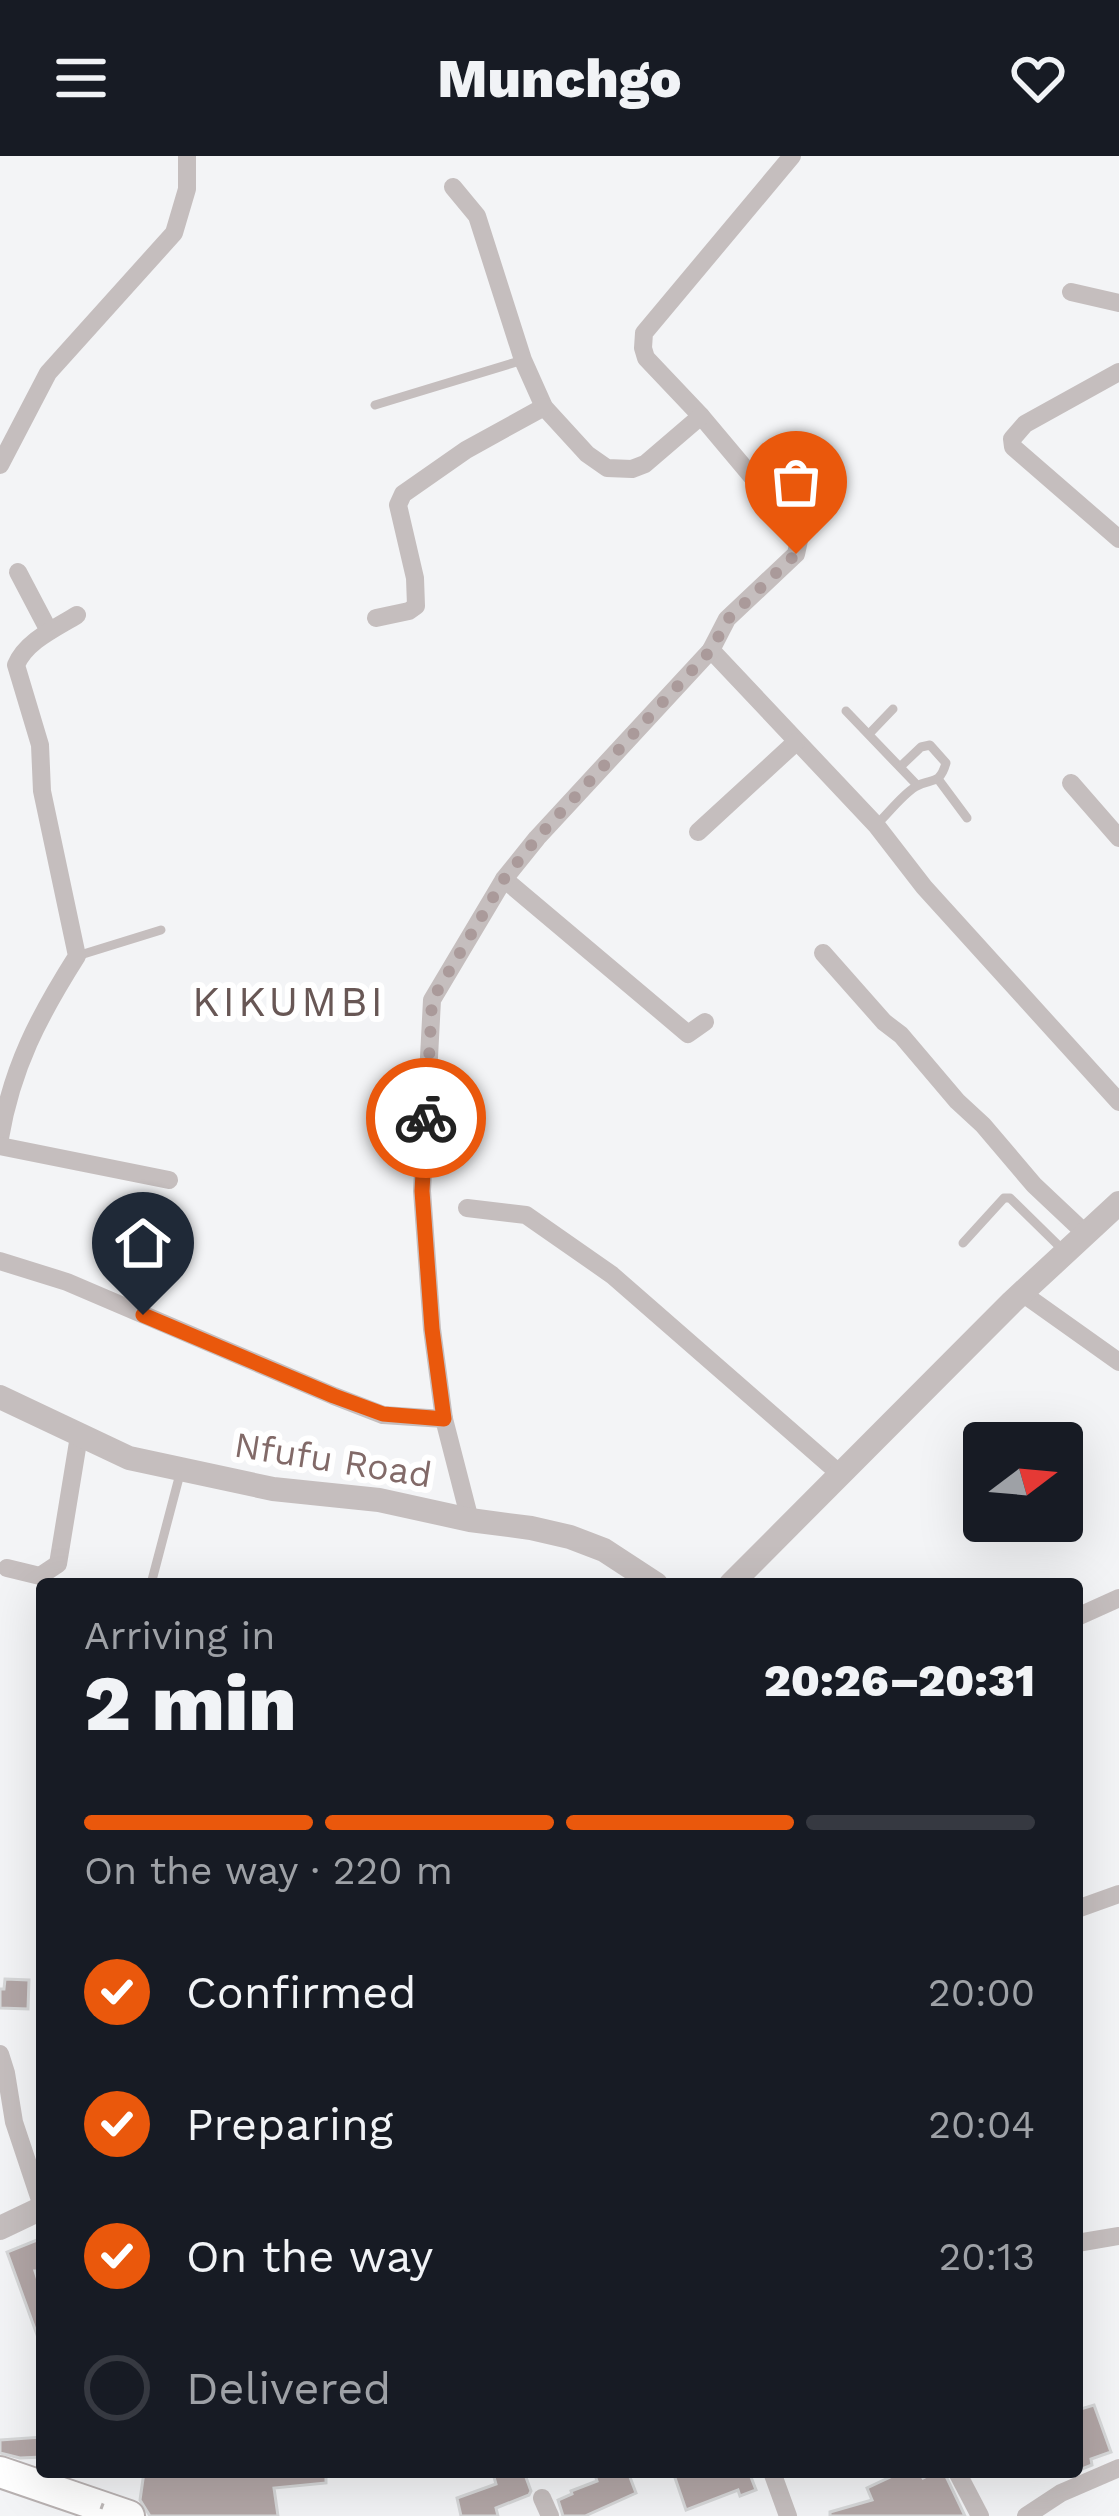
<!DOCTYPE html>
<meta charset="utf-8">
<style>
:root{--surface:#171b24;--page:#242831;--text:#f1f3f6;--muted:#9ea1a6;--line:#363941;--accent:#ea580c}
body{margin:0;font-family:"Work Sans",sans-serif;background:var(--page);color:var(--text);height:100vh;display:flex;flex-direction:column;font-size:45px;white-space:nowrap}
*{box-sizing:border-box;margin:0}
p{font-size:39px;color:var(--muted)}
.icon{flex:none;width:66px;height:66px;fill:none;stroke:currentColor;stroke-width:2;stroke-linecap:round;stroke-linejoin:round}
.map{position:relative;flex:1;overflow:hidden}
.side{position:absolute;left:36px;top:1422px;width:1047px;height:900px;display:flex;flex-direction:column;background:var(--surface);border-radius:12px;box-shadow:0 12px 48px #0002}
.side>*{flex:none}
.needle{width:78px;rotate:74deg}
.buttons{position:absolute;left:963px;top:1266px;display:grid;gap:24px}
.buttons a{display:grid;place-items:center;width:120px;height:120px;border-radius:12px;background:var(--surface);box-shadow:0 12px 48px #0002;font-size:60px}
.pin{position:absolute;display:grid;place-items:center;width:102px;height:102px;color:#fff;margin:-123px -51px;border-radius:50% 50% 50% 0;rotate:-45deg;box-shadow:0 0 12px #0007}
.pin .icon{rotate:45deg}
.courier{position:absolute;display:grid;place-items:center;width:120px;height:120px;margin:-60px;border:9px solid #ea580c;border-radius:50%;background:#fff;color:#222;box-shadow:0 3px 15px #0007}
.head em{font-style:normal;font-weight:800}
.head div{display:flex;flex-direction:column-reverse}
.head{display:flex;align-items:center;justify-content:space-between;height:204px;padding:0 48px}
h1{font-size:78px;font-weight:800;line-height:90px}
.bar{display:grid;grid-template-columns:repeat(4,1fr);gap:18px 12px;align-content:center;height:144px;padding:0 48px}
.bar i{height:15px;border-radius:9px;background:var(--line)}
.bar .selected{background:var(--accent)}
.bar p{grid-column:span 4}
ol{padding:0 48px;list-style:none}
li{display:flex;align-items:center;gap:36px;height:132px}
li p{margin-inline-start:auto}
li .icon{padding:12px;border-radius:50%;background:var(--accent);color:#fff;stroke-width:4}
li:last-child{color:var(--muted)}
li i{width:66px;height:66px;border:6px solid var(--line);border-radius:50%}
header{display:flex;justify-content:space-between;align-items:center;height:156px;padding:0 48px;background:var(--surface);font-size:54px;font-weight:800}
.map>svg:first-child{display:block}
.building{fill:#b2a6a6;stroke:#d6d7d8;stroke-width:3}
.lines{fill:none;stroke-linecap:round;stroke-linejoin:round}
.primary-casing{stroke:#b9b2b2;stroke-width:34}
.service{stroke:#c5bebe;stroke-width:9}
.minor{stroke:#c5bebe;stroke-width:18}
.tertiary{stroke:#c5bebe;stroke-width:24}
.primary{stroke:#fff;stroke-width:30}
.path-bridge{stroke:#bdb8b8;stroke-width:3;stroke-dasharray:6 6;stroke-linecap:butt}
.done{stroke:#aa9a9a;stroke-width:12;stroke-dasharray:0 21.6}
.route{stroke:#ea580c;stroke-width:15}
.labels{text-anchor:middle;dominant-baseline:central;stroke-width:12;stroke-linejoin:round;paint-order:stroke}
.street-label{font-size:36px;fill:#826a68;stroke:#fff}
.quarter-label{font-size:42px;letter-spacing:3px;fill:#685755;stroke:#fff}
</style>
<header><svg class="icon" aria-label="menu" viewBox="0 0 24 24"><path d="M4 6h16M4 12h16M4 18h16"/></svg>Munchgo<svg class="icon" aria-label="heart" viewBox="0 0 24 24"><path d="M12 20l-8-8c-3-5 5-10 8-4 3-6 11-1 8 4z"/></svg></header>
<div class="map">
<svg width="1119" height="2360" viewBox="0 0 1119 2360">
<rect width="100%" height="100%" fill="#f3f4f6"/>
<g class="building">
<polygon points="5,1823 29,1824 28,1853 0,1852 0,1833 4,1833"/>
<polygon points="42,2082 42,2115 35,2115 42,2137 42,2187 40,2187 7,2096"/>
<polygon points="1094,2249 1111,2296 1091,2303 1092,2309 1077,2315 1077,2254"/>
<polygon points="42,2281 42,2301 20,2302 0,2297 0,2284"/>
<polygon points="144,2316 326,2316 326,2327 274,2332 278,2360 150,2360 140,2344"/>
<polygon points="506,2316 524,2316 531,2335 529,2339 496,2352 498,2360 461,2360 457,2342 496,2328 494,2321"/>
<polygon points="594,2316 628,2316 636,2337 585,2360 563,2360 558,2344 572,2338 571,2335 597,2325"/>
<polygon points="673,2316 749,2316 756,2334 740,2340 738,2334 686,2354"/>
<polygon points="887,2316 919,2316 923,2322 935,2316 944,2316 965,2360 830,2360 830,2356 872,2344 867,2332 890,2321"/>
</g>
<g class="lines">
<g class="primary-casing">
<polyline id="primary" points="0,2316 129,2360"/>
</g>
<g class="service">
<polyline points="375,249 523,204"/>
<polyline points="846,555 917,629"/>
<polyline points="869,578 893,553"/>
<polyline points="938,623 967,662"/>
<path d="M876,669C888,658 901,640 915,631C931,621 939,631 946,607L930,589L921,591L901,610"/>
<polyline points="77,800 161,774"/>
<polyline points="963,1087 1004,1042 1010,1042 1062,1093"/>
<polyline points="151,1428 181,1314"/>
</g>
<g class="minor">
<polyline points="792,0 644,177 643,192 646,202 701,260 795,372 799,384 796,398 727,463 711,494 876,669 924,731 1119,946"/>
<polyline points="453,31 477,60 523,204 544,251 587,298 607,312 632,313 645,308 701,260"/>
<polyline points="1071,136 1119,147"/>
<polyline points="1119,216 1025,268 1012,283 1013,291 1119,383"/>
<polyline points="0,309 48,217 174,77 187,33 187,0"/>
<polyline points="18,416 49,475"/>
<polyline points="376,462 409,455 416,450 415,422 398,349 403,338 466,294 544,251"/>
<polyline points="1071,627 1119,682"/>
<polyline points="698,676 796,586"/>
<polyline points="504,723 688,878 705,866"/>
<polyline points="823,797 884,866 901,879 957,945 983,969 1034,1029 1086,1078"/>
<path d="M0,982C12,911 39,860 77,800L42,635L40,589L16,509C26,485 56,472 77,459"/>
<polyline points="0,990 169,1024"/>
<polyline points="467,1052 526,1059 612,1119 840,1318"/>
<polyline points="0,1105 67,1126 334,1240 383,1259 444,1263"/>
<polyline points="1022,1137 1119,1206"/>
<polyline points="470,1364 444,1263 432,1173 422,1035 432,844 504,723 537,682 711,494"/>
<polyline points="7,1412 40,1420 58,1408 79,1280"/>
<polyline points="1077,1461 1119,1442"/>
<polyline points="1077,1753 1119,1738"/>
<polyline points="0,1898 6,1917 14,1966 42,2050"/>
<polyline points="1077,2087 1119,2080"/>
<polyline points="772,2316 788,2360"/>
<polyline points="957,2316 980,2360"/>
<polyline points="542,2342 550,2360"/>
<polyline points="1026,2360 1061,2337 1119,2312"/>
</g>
<g class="tertiary">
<polyline points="0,1241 129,1302 273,1333 379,1344 470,1364 531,1372 570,1381 604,1394 656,1428"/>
<polyline points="731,1428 1012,1146 1119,1047"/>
<polyline points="0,2072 42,2052"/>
</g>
<use href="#primary" class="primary"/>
<polyline class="path-bridge" points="101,2353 104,2345"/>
</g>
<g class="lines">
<polyline class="done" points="426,962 432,844 504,723 537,682 711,494 728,463 796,398"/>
<polyline class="route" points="143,1159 334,1240 383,1258 444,1263 432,1173 422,1035 426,962"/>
</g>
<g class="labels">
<g class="street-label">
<text transform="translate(333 1304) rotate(9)">Nfufu Road</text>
</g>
<g class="quarter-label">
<text x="289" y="845">KIKUMBI</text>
</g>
</g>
</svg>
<div class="buttons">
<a><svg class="needle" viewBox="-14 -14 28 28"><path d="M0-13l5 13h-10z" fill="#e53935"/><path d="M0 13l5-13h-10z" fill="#9ea1a6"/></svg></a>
</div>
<div class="pin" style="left:796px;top:398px;background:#ea580c"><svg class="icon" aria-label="bag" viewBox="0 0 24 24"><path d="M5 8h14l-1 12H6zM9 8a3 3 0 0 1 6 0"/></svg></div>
<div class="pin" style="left:143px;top:1159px;background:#1f2937"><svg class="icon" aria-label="home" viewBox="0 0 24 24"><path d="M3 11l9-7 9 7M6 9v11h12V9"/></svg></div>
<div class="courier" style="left:426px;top:962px"><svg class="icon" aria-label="bike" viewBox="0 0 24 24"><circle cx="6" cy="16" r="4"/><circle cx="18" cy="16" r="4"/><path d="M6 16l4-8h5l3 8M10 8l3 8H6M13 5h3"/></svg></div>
<section class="side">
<div class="head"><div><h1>2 min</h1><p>Arriving in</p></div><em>20:26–20:31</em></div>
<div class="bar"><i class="selected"></i><i class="selected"></i><i class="selected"></i><i></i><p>On the way · 220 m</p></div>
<ol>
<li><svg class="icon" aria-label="check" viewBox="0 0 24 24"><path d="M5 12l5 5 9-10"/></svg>Confirmed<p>20:00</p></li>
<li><svg class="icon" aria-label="check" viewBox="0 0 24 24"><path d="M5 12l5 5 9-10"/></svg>Preparing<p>20:04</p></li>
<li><svg class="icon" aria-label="check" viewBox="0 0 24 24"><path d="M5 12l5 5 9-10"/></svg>On the way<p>20:13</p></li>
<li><i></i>Delivered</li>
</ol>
</section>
</div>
